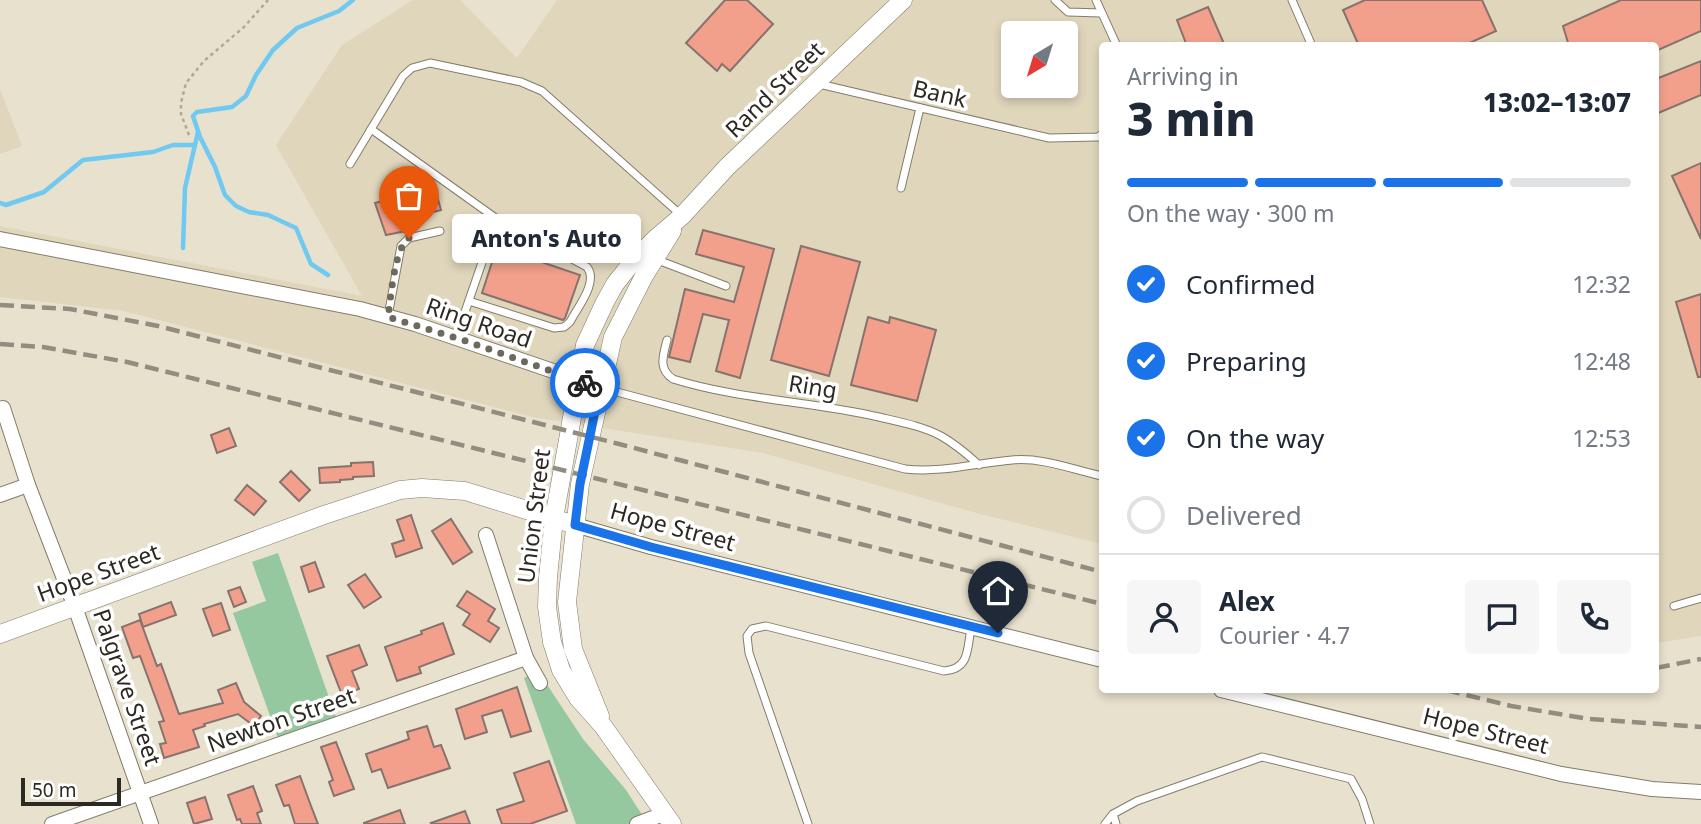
<!DOCTYPE html>
<meta charset="utf-8">
<style>
:root{--surface:#fff;--page:#f6f6f7;--text:#1f2937;--muted:#747a83;--line:#e0e1e3;--accent:#1a73e8}
body{margin:0;font-family:"Noto Sans",sans-serif;background:var(--page);color:var(--text);height:100vh;display:flex;flex-direction:column;font-size:26px;white-space:nowrap}
*{box-sizing:border-box;margin:0}
p{font-size:23px;color:var(--muted)}
.icon{flex:none;width:38px;height:38px;fill:none;stroke:currentColor;stroke-width:2;stroke-linecap:round;stroke-linejoin:round}
.map{position:relative;flex:1;overflow:hidden}
.panel{position:absolute;left:1099px;top:42px;width:560px;height:651px;display:flex;flex-direction:column;background:var(--surface);border-radius:7px;box-shadow:0 4px 10px #0003}
.panel>*{flex:none}
.needle{width:46px;rotate:218deg}
.controls{position:absolute;left:1001px;top:21px;display:grid;gap:14px}
.controls a{display:grid;place-items:center;width:77px;height:77px;border-radius:7px;background:var(--surface);box-shadow:0 4px 10px #0003;font-size:35px}
.scale{position:absolute;left:21px;bottom:18px;width:100px;box-sizing:border-box;padding-left:7px;border:4px solid #2c2922;border-top:0;font-size:19px;line-height:24px;white-space:nowrap;color:#2c2922;-webkit-text-stroke:5px #fff;paint-order:stroke}
.pin{position:absolute;display:grid;place-items:center;width:60px;height:60px;color:#fff;margin:-72px -30px;border-radius:50% 50% 50% 0;rotate:-45deg;box-shadow:0 0 7px #0007}
.pin .icon{rotate:45deg}
.courier{position:absolute;display:grid;place-items:center;width:70px;height:70px;margin:-35px;border:5px solid #1a73e8;border-radius:50%;background:#fff;color:#222;box-shadow:0 2px 9px #0007}
.bubble{position:absolute;height:49px;border-radius:7px;background:var(--surface);box-shadow:0 4px 10px #0003;font-size:23px;font-weight:800;line-height:49px;text-align:center}
.summary em{font-style:normal;font-weight:800}
.summary div{display:flex;flex-direction:column-reverse}
.summary{display:flex;align-items:center;justify-content:space-between;height:119px;padding:0 28px}
h1{font-size:46px;font-weight:800;line-height:52px}
.bar{display:grid;grid-template-columns:repeat(4,1fr);gap:10px 7px;align-content:center;height:84px;padding:0 28px}
.bar i{height:9px;border-radius:5px;background:var(--line)}
.bar .on{background:var(--accent)}
.bar p{grid-column:span 4}
.line{display:flex;align-items:center;gap:18px;padding:0 28px;border-top:2px solid var(--line)}
.line div{flex:1}
.round{display:grid;place-items:center;flex:none;width:74px;height:74px;border-radius:7px;background:var(--page)}
ol{padding:0 28px;list-style:none}
li{display:flex;align-items:center;gap:21px;height:77px}
li p{margin-inline-start:auto}
li .icon{padding:7px;border-radius:50%;background:var(--accent);color:#fff;stroke-width:4}
li:last-child{color:var(--muted)}
li i{width:38px;height:38px;border:4px solid var(--line);border-radius:50%}
.map>svg:first-child{display:block}
.built{fill:#e0d6bc;fill-rule:evenodd}
.green{fill:#95c89e}
.lines{fill:none;stroke-linecap:round;stroke-linejoin:round}
.stream{stroke:#6fc9f1;stroke-width:4.5}
.building{fill:#f2a08c;stroke:#87726d;stroke-width:2}
.service-casing{stroke:#827c6a;stroke-width:9}
.minor-casing{stroke:#827c6a;stroke-width:16}
.tertiary-casing{stroke:#827c6a;stroke-width:19}
.path{stroke:#aea999;stroke-width:2.5;stroke-dasharray:3.5 3.5;stroke-linecap:butt}
.service{stroke:#fff;stroke-width:7}
.minor{stroke:#fff;stroke-width:14}
.tertiary{stroke:#fff;stroke-width:18}
.rail{stroke:#928d7f;stroke-width:4.5;stroke-dasharray:14 7;stroke-linecap:butt}
.done{stroke:#6e695e;stroke-width:7;stroke-dasharray:0 12.6}
.route{stroke:#1a73e8;stroke-width:9}
.labels{text-anchor:middle;dominant-baseline:central;stroke-width:7;stroke-linejoin:round;paint-order:stroke}
.street-label{font-size:23px;fill:#2c2922;stroke:#fff}
</style>
<div class="map">
<svg width="1701" height="824" viewBox="0 0 1701 824">
<rect width="100%" height="100%" fill="#e8e1cd"/>
<g class="built">
<path d="M413,0H460L517,58L557,0H1701V636L1656,643V46H1102V544L980,514L763,453L532,417L124,311L0,297V226L362,296L276,145L342,45ZM1013,33H1066V86H1013Z"/>
<polygon points="0,89 22,146 0,154"/>
</g>
<g class="green">
<polygon points="278,553 336,717 278,738 233,613 266,601 252,562"/>
<polygon points="538,671 583,739 626,790 648,824 576,824 524,678"/>
</g>
<g class="lines">
<g class="stream">
<polyline points="0,203 6,205 44,192 83,160 153,152 173,145 194,145"/>
<polyline points="183,248 185,188 198,132"/>
<polyline points="328,275 311,264 296,228 268,215 249,212 236,206 225,195 215,167 200,137 193,116 197,112 232,107 246,96 256,75 273,50 297,28 339,11 353,0"/>
</g>
</g>
<g class="building">
<polygon points="725,0 747,0 773,24 730,71 722,64 717,71 686,43"/>
<polygon points="1365,0 1482,0 1496,31 1463,46 1359,46 1343,10"/>
<polygon points="1621,0 1701,0 1701,31 1656,51 1656,46 1569,46 1563,26"/>
<polygon points="1208,7 1225,46 1187,46 1177,20"/>
<polygon points="1701,61 1701,95 1656,114 1656,79"/>
<polygon points="1701,163 1701,239 1672,176"/>
<polygon points="425,190 427,194 436,192 441,210 415,217 416,225 404,226 406,231 386,235 375,203"/>
<polygon points="703,230 774,249 740,378 716,371 729,320 703,314 690,362 669,357 685,289 734,302 744,267 696,254"/>
<polygon points="801,246 860,262 829,376 771,360"/>
<polygon points="497,247 580,275 565,318 563,320 482,293"/>
<polygon points="1701,294 1701,377 1698,377 1676,302"/>
<polygon points="868,317 889,323 890,317 936,330 917,401 851,385"/>
<polygon points="229,428 236,446 217,453 211,435"/>
<polygon points="373,462 374,476 353,477 353,479 340,480 340,482 320,483 319,468 351,466 351,463"/>
<polygon points="291,471 310,490 299,501 280,482"/>
<polygon points="247,485 266,501 254,515 235,500"/>
<polygon points="411,515 422,548 396,557 392,544 404,540 397,520"/>
<polygon points="451,519 472,552 453,564 432,531"/>
<polygon points="315,562 324,587 309,592 301,567"/>
<polygon points="365,574 381,597 364,608 348,585"/>
<polygon points="240,587 246,602 234,607 228,591"/>
<polygon points="467,591 495,609 488,621 499,628 490,642 463,625 470,614 457,606"/>
<polygon points="171,602 176,615 143,627 139,614"/>
<polygon points="221,603 230,630 213,636 203,609"/>
<polygon points="140,620 157,666 161,664 179,714 223,703 218,690 236,683 244,702 261,716 254,726 238,714 204,724 205,726 193,730 199,747 164,758 160,744 166,743 159,722 164,721 140,656 133,658 122,627"/>
<polygon points="443,623 454,654 419,667 421,673 397,681 385,647 422,634 421,631"/>
<polygon points="359,645 367,665 352,671 359,689 342,695 327,656"/>
<polygon points="517,687 531,731 511,737 502,710 482,716 487,732 465,739 456,709"/>
<polygon points="427,726 434,747 441,745 450,768 388,788 381,769 372,772 366,754 409,739 407,732"/>
<polygon points="336,742 354,789 334,796 329,782 333,780 321,747"/>
<polygon points="549,761 567,811 530,824 502,824 497,810 524,801 514,773"/>
<polygon points="300,776 311,806 318,824 295,824 289,805 284,806 276,785"/>
<polygon points="253,786 262,811 257,813 261,824 242,824 240,819 237,820 228,795"/>
<polygon points="205,797 212,819 194,824 187,803"/>
<polygon points="400,810 405,824 364,824 364,823"/>
<polygon points="465,811 470,824 432,824 431,823"/>
</g>
<g class="lines">
<g class="service-casing">
<g id="service">
<polyline points="1055,0 1068,12 1101,13"/>
<polyline points="1096,0 1117,46"/>
<polyline points="1292,0 1312,46"/>
<polyline points="819,84 1049,138 1098,137 1102,134"/>
<polyline points="371,129 497,219 456,338"/>
<polyline points="350,164 403,76 412,68 430,63 521,82 542,91 681,215"/>
<polyline points="901,188 920,108"/>
<polyline points="655,259 726,286"/>
<path d="M469,301L554,328L564,327L570,322C577,308 599,282 587,267L497,219"/>
<polyline points="388,316 401,246 409,238 440,231"/>
<path d="M667,340C663,356 658,369 673,379C740,400 811,401 879,417C900,422 922,426 941,436C955,444 967,454 979,465"/>
<path d="M602,388L905,469C942,473 976,463 1012,460C1042,457 1074,470 1102,476"/>
<polyline points="1674,606 1701,598"/>
<polyline points="1113,814 1116,824"/>
<path d="M808,824L749,653L747,636L752,629L766,626L944,671C970,669 967,649 971,628"/>
<polyline points="1105,824 1113,814 1137,801 1262,757 1351,779 1362,799 1370,824"/>
</g>
</g>
<g class="minor-casing">
<g id="minor">
<polyline points="0,239 360,309 415,324 600,387"/>
<polyline points="3,408 28,485 75,607 151,824"/>
<polyline points="0,495 28,485"/>
<polyline points="575,525 651,547 1102,660"/>
<polyline points="486,535 526,658 540,683"/>
<polyline points="1221,690 1561,774 1652,789 1701,792"/>
<polyline points="52,824 526,658"/>
<polyline points="637,824 666,813"/>
</g>
</g>
<g class="tertiary-casing">
<g id="tertiary">
<polyline points="0,634 324,515 400,490 422,488 465,491 575,525"/>
<polyline points="600,716 573,649 567,602 580,484 613,337 644,276 672,231"/>
<polyline points="672,824 603,726 578,698 561,670 552,642 547,607 548,577 554,518 585,345 605,302 615,284 635,259 655,239 682,216 727,167 903,0"/>
</g>
</g>
<polyline class="path" points="189,135 181,114 181,103 186,83 204,61 244,27 268,0"/>
<use href="#service" class="service"/>
<use href="#minor" class="minor"/>
<use href="#tertiary" class="tertiary"/>
<g class="rail">
<polyline points="0,305 70,309 158,326 619,444 1102,572"/>
<polyline points="0,344 43,347 127,362 1102,604"/>
<polyline points="1656,668 1701,659"/>
<polyline points="1446,690 1511,706 1589,719 1701,727"/>
</g>
</g>
<g class="lines">
<path class="done" d="M409,238C394,248 391,298 388,317L463,340L585,383"/>
<polyline class="route" points="585,383 600,387 580,484 575,525 651,547 998,633"/>
</g>
<g class="labels">
<g class="street-label">
<text transform="translate(774 89) rotate(-44)">Rand Street</text>
<text transform="translate(940 93) rotate(13)">Bank</text>
<text transform="translate(479 322) rotate(19)">Ring Road</text>
<text transform="translate(813 386) rotate(9)">Ring</text>
<text transform="translate(533 516) rotate(-83)">Union Street</text>
<text transform="translate(673 526) rotate(15)">Hope Street</text>
<text transform="translate(98 572) rotate(-20)">Hope Street</text>
<text transform="translate(128 687) rotate(71)">Palgrave Street</text>
<text transform="translate(281 719) rotate(-19)">Newton Street</text>
<text transform="translate(1486 730) rotate(14)">Hope Street</text>
</g>
</g>
</svg>
<div class="controls">
<a><svg class="needle" viewBox="-14 -14 28 28"><path d="M0-13l5 13h-10z" fill="#e53935"/><path d="M0 13l5-13h-10z" fill="#747a83"/></svg></a>
</div>
<div class="scale">50 m</div>
<div class="pin" style="left:409px;top:238px;background:#ea580c"><svg class="icon" aria-label="bag" viewBox="0 0 24 24"><path d="M5 8h14l-1 12H6zM9 8a3 3 0 0 1 6 0"/></svg></div>
<div class="pin" style="left:998px;top:633px;background:#1f2937"><svg class="icon" aria-label="home" viewBox="0 0 24 24"><path d="M3 11l9-7 9 7M6 9v11h12V9"/></svg></div>
<div class="courier" style="left:585px;top:383px"><svg class="icon" aria-label="bike" viewBox="0 0 24 24"><circle cx="6" cy="16" r="4"/><circle cx="18" cy="16" r="4"/><path d="M6 16l4-8h5l3 8M10 8l3 8H6M13 5h3"/></svg></div>
<div class="bubble" style="left:452px;top:214px;width:189px">Anton's Auto</div>
<section class="panel">
<div class="summary"><div><h1>3 min</h1><p>Arriving in</p></div><em>13:02–13:07</em></div>
<div class="bar"><i class="on"></i><i class="on"></i><i class="on"></i><i></i><p>On the way · 300 m</p></div>
<ol>
<li><svg class="icon" aria-label="check" viewBox="0 0 24 24"><path d="M5 12l5 5 9-10"/></svg>Confirmed<p>12:32</p></li>
<li><svg class="icon" aria-label="check" viewBox="0 0 24 24"><path d="M5 12l5 5 9-10"/></svg>Preparing<p>12:48</p></li>
<li><svg class="icon" aria-label="check" viewBox="0 0 24 24"><path d="M5 12l5 5 9-10"/></svg>On the way<p>12:53</p></li>
<li><i></i>Delivered</li>
</ol>
<div class="line" style="height:126px"><a class="round"><svg class="icon" aria-label="person" viewBox="0 0 24 24"><circle cx="12" cy="8" r="4"/><path d="M4 21q1-7 8-7t8 7"/></svg></a><div><b>Alex</b><p>Courier · 4.7</p></div><a class="round"><svg class="icon" aria-label="chat" viewBox="0 0 24 24"><path d="M4 5h16v11H9l-5 4z"/></svg></a><a class="round"><svg class="icon" aria-label="phone" viewBox="0 0 24 24"><path d="M5 4h4l2 5-3 2q2 4 5 5l2-3 5 2v4C11 20 4 13 5 4z"/></svg></a></div>
</section>
</div>
